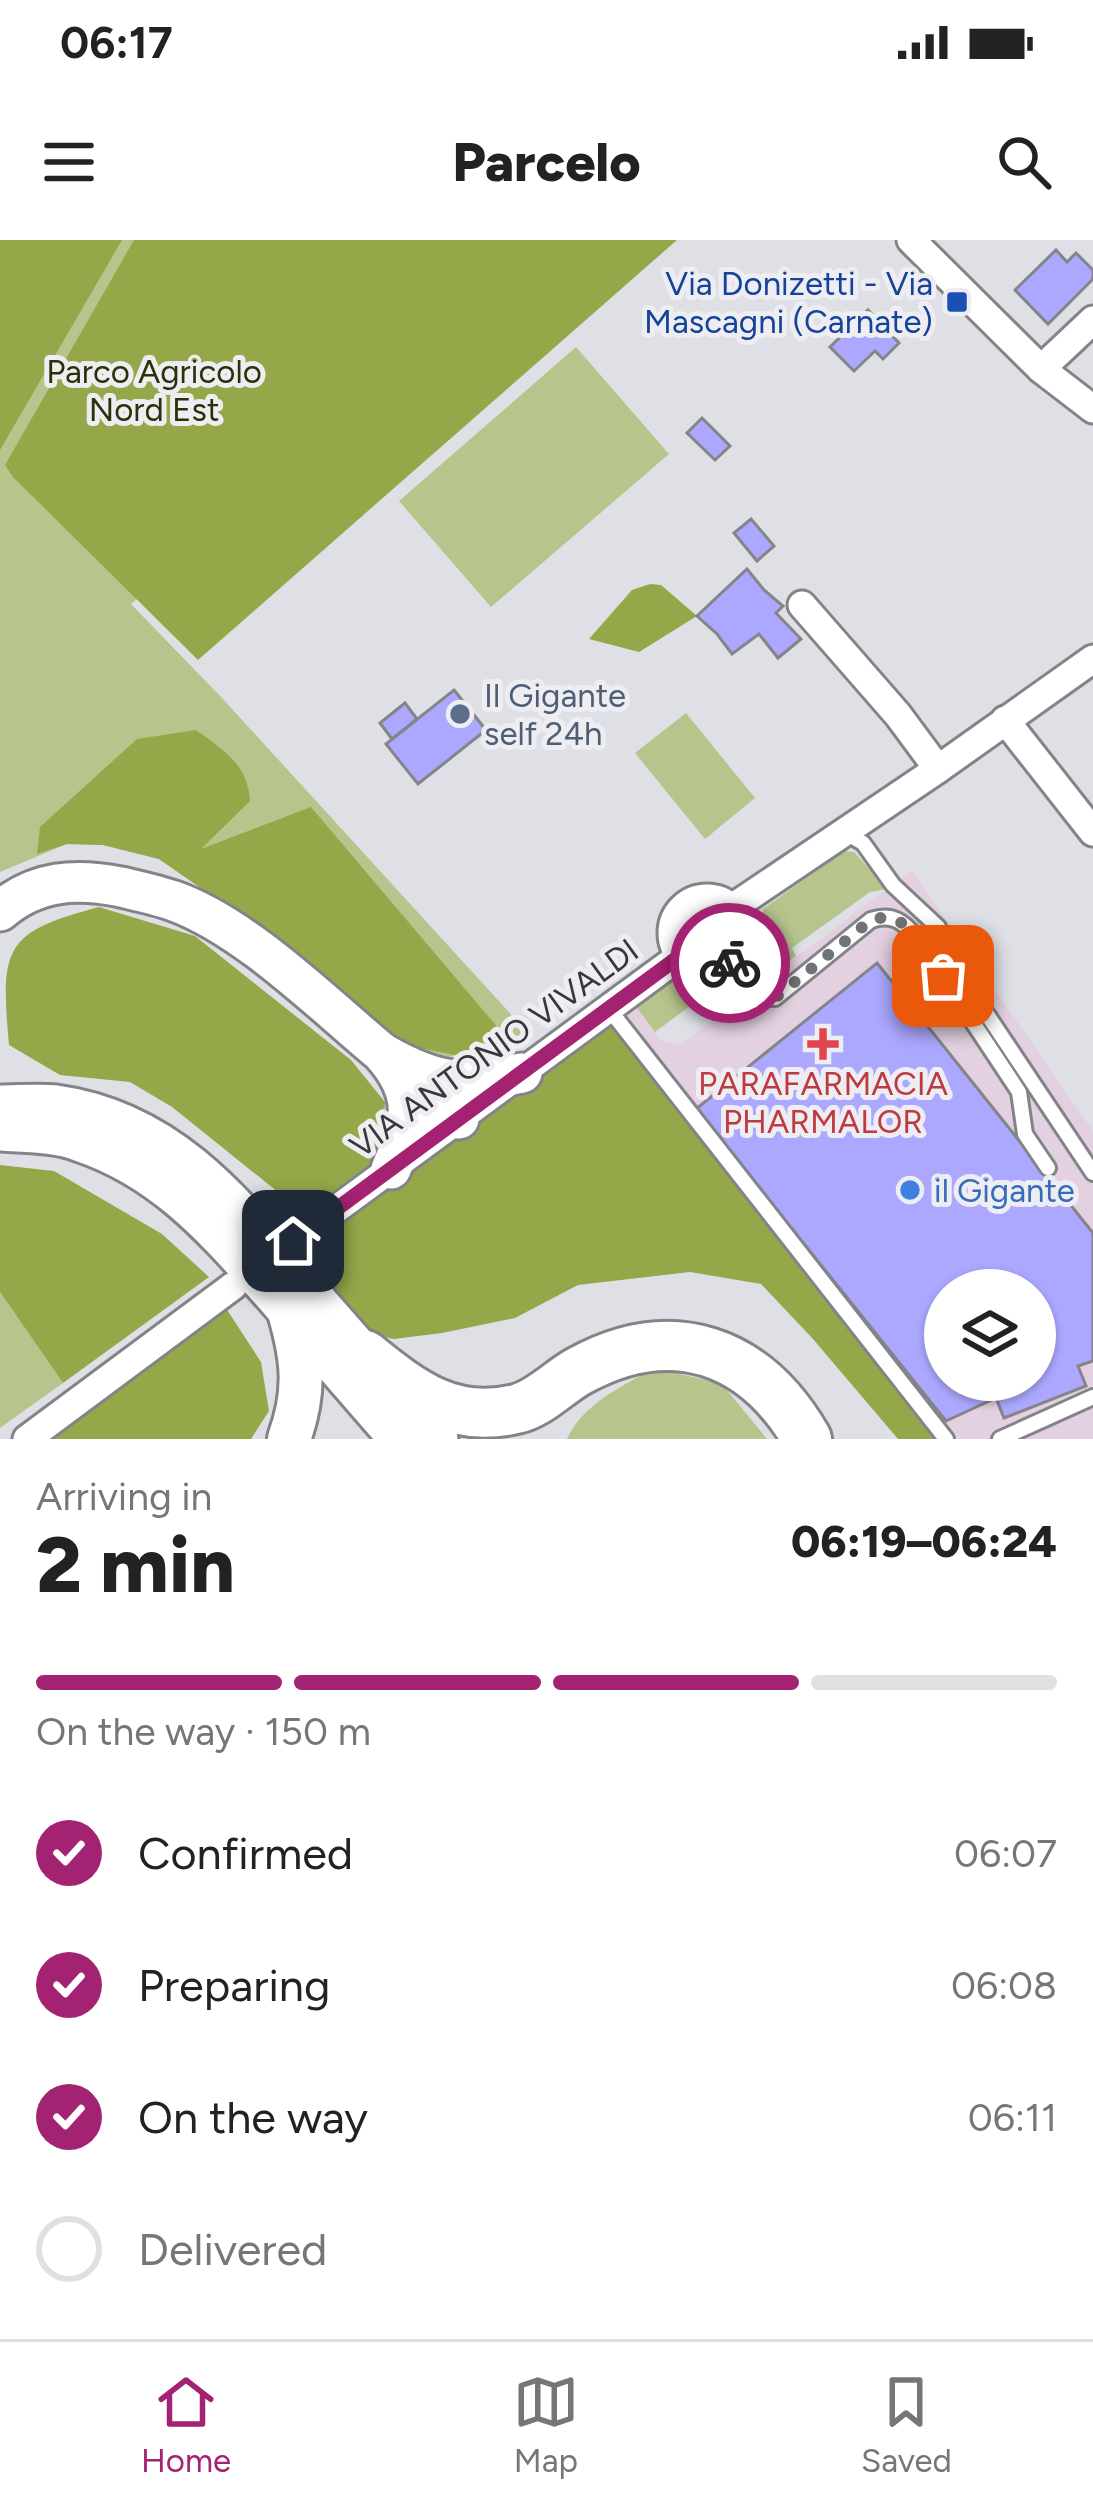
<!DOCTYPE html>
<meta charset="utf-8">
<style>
:root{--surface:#fff;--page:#f2f2f2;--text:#222;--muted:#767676;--line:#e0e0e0;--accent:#a42272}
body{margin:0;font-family:Figtree,sans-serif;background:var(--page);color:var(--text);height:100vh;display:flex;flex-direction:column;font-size:45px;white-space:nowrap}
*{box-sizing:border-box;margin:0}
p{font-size:39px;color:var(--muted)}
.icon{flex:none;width:66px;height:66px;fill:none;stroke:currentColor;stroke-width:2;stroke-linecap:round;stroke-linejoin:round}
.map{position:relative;height:1199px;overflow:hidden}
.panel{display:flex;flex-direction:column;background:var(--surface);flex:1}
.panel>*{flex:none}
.fabs{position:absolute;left:924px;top:1029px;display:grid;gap:24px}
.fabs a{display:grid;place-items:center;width:132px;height:132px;border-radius:50%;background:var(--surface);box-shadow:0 3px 9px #0004;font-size:60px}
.pin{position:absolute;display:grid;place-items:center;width:102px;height:102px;color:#fff;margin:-51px;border-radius:24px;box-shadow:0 6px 18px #0006}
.courier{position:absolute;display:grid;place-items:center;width:120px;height:120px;margin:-60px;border:9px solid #a42272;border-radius:50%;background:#fff;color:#222;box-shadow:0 3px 15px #0007}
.headline em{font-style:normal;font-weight:800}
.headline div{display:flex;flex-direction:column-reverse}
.headline{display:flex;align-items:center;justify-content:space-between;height:204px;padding:0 36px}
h1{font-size:78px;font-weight:800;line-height:90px}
.bar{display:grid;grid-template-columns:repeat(4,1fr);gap:18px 12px;align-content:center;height:144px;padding:0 36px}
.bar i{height:15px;border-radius:9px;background:var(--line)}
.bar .active{background:var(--accent)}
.bar p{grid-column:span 4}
ol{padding:0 36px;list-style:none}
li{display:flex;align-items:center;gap:36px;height:132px}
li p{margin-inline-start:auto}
li .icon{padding:12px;border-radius:50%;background:var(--accent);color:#fff;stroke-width:4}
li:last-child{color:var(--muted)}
li i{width:66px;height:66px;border:6px solid var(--line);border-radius:50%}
.status{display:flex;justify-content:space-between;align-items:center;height:84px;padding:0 60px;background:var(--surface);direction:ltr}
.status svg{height:33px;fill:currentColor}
header{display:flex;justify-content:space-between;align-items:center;height:156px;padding:0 36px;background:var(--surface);font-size:54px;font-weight:800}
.tabs{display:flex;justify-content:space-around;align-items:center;height:168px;border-top:3px solid var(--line);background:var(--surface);font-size:33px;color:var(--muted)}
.tabs a{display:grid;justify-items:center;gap:6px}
.tabs .active{color:var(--accent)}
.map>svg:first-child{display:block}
.commercial{fill:#e3d0e0;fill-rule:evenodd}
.green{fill:#b7c58c}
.forest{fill:#94a849}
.building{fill:#aca8ff;stroke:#858589;stroke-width:3;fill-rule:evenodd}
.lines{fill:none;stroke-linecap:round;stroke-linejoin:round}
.lane-casing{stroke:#838488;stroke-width:20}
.street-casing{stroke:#838488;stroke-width:33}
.secondary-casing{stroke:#838488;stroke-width:45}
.primary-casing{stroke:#838488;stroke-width:48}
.highway-casing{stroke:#838488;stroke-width:54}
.lane{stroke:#fff;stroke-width:14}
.street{stroke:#fff;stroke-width:27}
.secondary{stroke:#fff;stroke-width:39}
.primary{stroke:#fff;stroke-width:42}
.highway{stroke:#fff;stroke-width:48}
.done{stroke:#727376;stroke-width:12;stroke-dasharray:0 21.6}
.route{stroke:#a42272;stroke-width:15}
.transit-dot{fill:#1a4fb4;stroke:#ededf2;stroke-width:4.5}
.service-dot{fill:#5c6f8a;stroke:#ededf2;stroke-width:4.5}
.health-dot{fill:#e0444e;stroke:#ededf2;stroke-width:4.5}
.shop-dot{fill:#3f7fe0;stroke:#ededf2;stroke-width:4.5}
.labels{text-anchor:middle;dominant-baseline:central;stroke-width:10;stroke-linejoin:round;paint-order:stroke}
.transit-label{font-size:33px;fill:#164399;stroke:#ededf2;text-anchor:end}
.park-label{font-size:33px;fill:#2b320a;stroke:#ededf2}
.service-label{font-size:33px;fill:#4e5e75;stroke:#ededf2;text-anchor:start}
.street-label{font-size:33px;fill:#38383a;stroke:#ededf2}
.health-label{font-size:33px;fill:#be3a42;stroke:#ededf2}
.shop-label{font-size:33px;fill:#366cbe;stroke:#ededf2;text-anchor:start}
</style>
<div class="status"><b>06:17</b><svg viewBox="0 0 49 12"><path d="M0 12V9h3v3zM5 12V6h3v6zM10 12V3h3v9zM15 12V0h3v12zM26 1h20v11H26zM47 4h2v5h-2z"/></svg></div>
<header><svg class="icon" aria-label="menu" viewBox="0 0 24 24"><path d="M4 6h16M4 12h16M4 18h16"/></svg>Parcelo<svg class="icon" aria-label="search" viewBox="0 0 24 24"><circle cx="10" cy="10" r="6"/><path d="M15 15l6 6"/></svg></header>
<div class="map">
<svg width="1093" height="1199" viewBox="0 0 1093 1199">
<rect width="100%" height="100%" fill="#dfe0e5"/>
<path class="commercial" d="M912,630L1093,891V1199H935L608,783L634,764L661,801L679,805ZM945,1050H1035V1140H945Z"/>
<g class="green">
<polygon points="0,0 570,0 131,364 223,459 528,793 510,802 448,817 409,806 290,710 159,619 103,605 67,604 0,632"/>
<polygon points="576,107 669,214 491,367 399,261"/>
<polygon points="686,473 755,558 705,599 635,513"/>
<polygon points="844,611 854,612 887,649 870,652 792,708 796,716 777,730 762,713 763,669"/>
<path d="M683,730C704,739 727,729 734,752L721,761L724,771L694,763L655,792L634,764Z"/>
<polygon points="0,1052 63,1143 0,1188"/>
<path d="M655,1128L722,1144L767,1199H567C584,1163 622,1146 655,1128Z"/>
</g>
<g class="forest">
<polygon points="0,0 122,0 0,210"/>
<polygon points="134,0 677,0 198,420 13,237 5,225"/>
<polygon points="650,344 661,345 697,376 639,412 589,399 632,350"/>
<path d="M196,490C223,510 248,524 250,561L201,609L311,567L510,802L455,815L409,806L290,710L159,619L103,605L67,604L37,614L40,587L137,499Z"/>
<path d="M99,667L195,696L351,820L385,862L382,915L304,973L172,867L130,842L60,835L9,805C0,706 5,692 99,667Z"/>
<polygon points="608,783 934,1199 898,1199 813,1099 761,1044 690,1032 578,1045 515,1078 442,1093 394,1099 362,1093 307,1012"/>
<polygon points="0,925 54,931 162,994 209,1037 63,1143 0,1052"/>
<polygon points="224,1065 261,1122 269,1171 251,1199 47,1199"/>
</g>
<g class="building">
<polygon points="1056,10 1067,22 1076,13 1093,30 1093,39 1048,84 1015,50"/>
<polygon points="868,70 899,103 883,119 875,111 854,131 830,107"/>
<polygon points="702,178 730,206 715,220 687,193"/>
<polygon points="751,279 774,306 757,321 734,293"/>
<polygon points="747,329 764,350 783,366 776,373 801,399 778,418 759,394 732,414 717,394 697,376"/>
<polygon points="454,450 486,490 418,544 386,504"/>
<polygon points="405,463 417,479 392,499 380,483"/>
<path d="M877,723L1093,993V1121L1078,1126L1086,1146L1004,1178L996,1158L946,1181L696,869ZM945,1050H1035V1140H945Z"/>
</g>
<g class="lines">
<g class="lane-casing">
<g id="lane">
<polyline points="844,592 863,603 893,645 938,687 950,719 1093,933"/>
<path d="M728,721L757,757L775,758L871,680C892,673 903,681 917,698L1019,852L1025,894L1048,928"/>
<polyline points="609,769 946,1199"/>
<polyline points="1000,1199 1093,1157"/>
</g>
</g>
<g class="street-casing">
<g id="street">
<polyline points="911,0 1041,129 1093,169"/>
<polyline points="1041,129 1093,80"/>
<polyline points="802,365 898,475 938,529"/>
<polyline points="1005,480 1093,592"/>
<circle cx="707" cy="693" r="35"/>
<polyline points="732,668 938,529 1093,419"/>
<polyline points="293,1001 680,716"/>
<polyline points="27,1199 233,1046"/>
</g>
</g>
<g class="secondary-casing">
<g id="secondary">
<path d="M0,671C36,640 76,638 121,647C138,651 157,655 174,661C246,687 322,763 381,812C419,854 412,881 391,929"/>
<path d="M384,814C439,845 461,845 522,833"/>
<path d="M404,847C421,865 433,879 459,879L438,839"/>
<path d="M0,865C18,865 37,863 56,865C173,881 239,969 310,1053C352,1102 396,1150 438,1199"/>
<path d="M0,891C27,893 55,892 81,902C166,931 215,990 273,1054C315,1102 357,1151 399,1199"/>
</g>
</g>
<g class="primary-casing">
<path id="primary" d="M289,1199C306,1152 303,1120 289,1072"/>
</g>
<g class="highway-casing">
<path id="highway" d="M365,1115C412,1153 452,1184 516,1169C539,1164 559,1142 579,1131C672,1080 755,1109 807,1199"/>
</g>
<use href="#lane" class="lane"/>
<use href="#street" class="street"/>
<use href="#secondary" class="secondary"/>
<use href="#primary" class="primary"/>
<use href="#highway" class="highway"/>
</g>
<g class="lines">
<path class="done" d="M730,723L758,757L775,758L871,680C908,668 925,709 943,736"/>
<path class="route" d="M293,1001L680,716C698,732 711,726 730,723"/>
</g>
<rect class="transit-dot" x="945" y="50" width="24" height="24" rx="6"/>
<circle class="service-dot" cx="460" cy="474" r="12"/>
<path class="health-dot" d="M817 786h12v12h12v12h-12v12h-12v-12h-12v-12h12z"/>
<circle class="shop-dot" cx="910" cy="950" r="12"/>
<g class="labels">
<g class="transit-label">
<text x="933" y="43">Via Donizetti - Via<tspan x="933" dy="38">Mascagni (Carnate)</tspan></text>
</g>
<g class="park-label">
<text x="154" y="131">Parco Agricolo<tspan x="154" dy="38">Nord Est</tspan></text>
</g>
<g class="service-label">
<text x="484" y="455">Il Gigante<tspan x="484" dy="38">self 24h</tspan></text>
</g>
<g class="street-label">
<text transform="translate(494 808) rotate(-36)">VIA ANTONIO VIVALDI</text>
</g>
<g class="health-label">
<text x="823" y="843">PARAFARMACIA<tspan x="823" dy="38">PHARMALOR</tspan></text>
</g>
<g class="shop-label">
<text x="934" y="950">il Gigante</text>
</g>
</g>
</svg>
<div class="fabs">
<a><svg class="icon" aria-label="layers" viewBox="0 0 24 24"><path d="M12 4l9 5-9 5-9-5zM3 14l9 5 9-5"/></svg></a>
</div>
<div class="pin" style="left:943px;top:736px;background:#ea580c"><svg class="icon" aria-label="bag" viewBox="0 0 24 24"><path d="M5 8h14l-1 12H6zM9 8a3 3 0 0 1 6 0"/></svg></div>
<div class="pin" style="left:293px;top:1001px;background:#1f2937"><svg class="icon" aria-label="home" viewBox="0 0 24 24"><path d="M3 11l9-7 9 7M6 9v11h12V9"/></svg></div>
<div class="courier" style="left:730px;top:723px"><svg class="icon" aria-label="bike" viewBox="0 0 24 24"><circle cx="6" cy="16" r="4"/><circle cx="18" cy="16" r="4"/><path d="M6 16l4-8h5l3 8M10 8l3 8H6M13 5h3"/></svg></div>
</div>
<section class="panel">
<div class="headline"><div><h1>2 min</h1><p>Arriving in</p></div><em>06:19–06:24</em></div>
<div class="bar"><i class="active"></i><i class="active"></i><i class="active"></i><i></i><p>On the way · 150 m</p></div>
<ol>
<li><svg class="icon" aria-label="check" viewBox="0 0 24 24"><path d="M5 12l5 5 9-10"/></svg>Confirmed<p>06:07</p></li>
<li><svg class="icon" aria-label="check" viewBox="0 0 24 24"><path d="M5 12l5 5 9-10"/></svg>Preparing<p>06:08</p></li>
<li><svg class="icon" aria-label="check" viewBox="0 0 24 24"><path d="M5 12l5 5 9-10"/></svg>On the way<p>06:11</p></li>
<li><i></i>Delivered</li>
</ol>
</section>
<nav class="tabs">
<a class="active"><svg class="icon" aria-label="home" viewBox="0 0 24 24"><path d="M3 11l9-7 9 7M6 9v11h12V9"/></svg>Home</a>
<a><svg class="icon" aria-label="map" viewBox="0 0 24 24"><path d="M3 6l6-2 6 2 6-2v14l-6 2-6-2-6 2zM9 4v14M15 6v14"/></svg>Map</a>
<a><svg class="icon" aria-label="saved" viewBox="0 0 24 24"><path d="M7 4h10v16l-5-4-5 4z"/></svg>Saved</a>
</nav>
